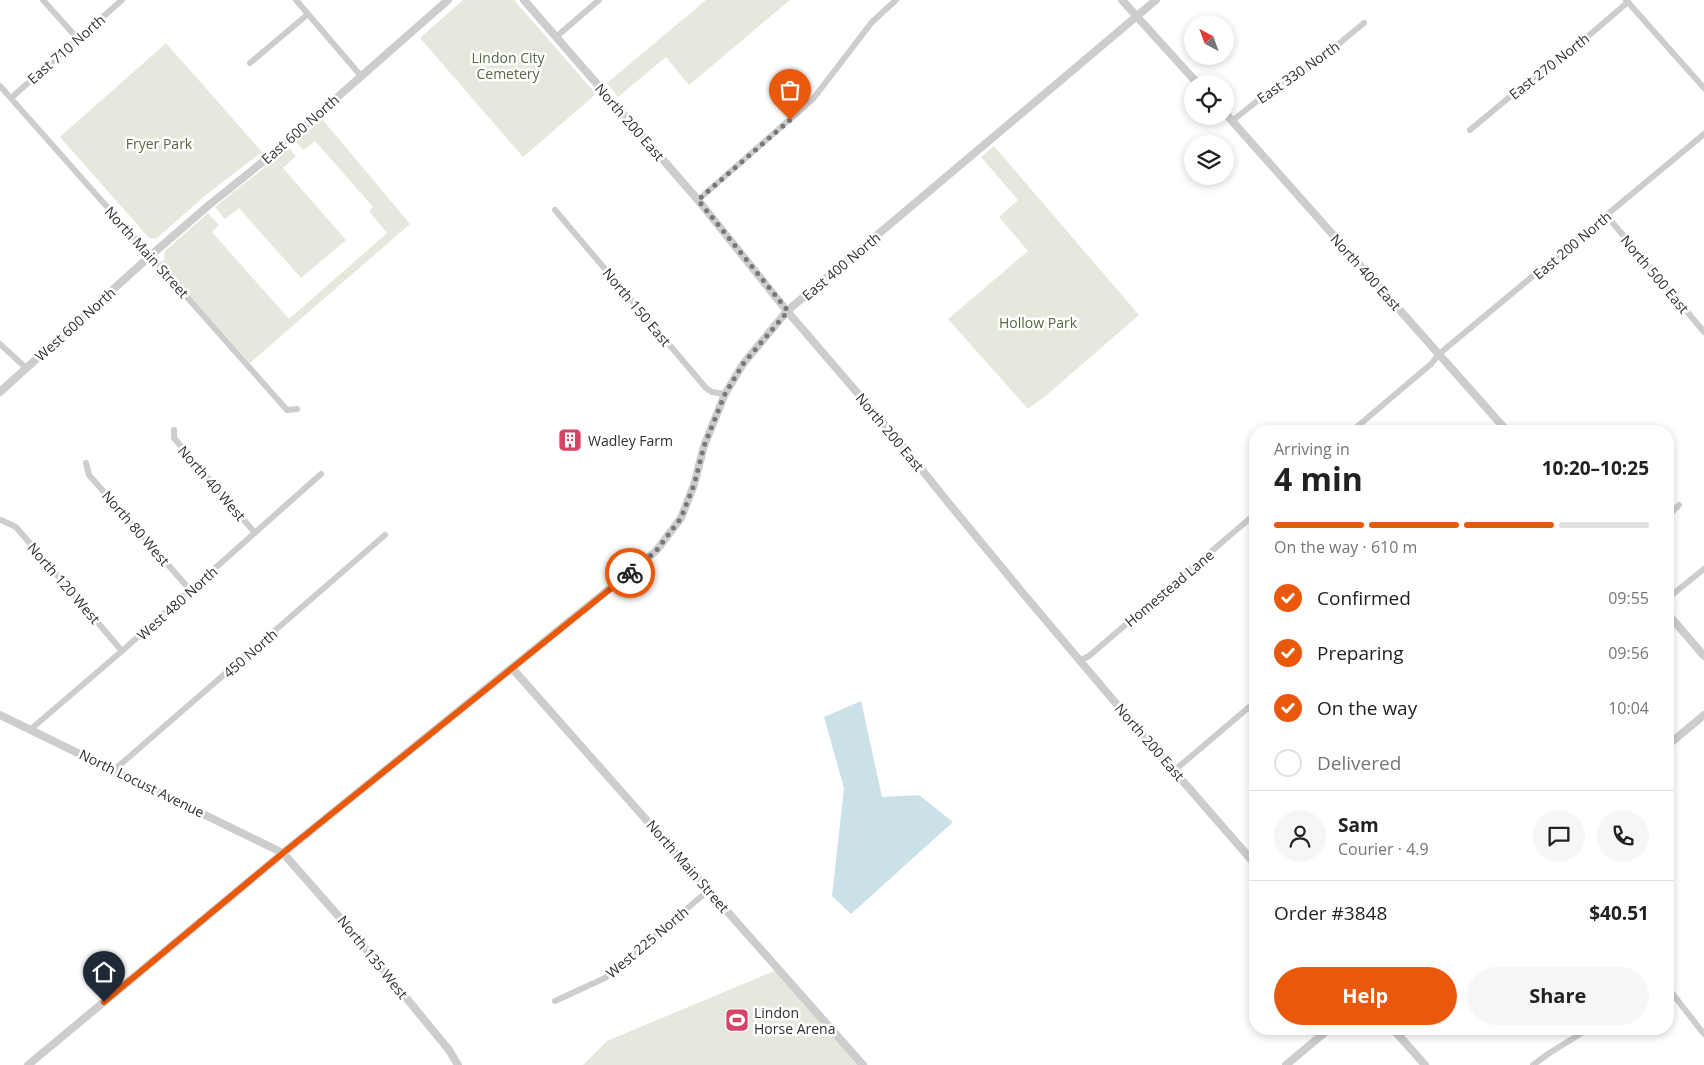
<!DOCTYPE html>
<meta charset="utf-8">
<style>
:root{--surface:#fff;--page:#f6f6f6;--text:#222;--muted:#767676;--line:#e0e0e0;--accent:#ea580c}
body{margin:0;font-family:"Open Sans",sans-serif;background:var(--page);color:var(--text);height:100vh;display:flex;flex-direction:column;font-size:19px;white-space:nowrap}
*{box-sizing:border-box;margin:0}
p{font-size:16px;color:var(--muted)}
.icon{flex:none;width:28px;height:28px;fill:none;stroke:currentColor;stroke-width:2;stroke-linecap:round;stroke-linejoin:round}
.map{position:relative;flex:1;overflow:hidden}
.side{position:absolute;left:1249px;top:425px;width:425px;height:610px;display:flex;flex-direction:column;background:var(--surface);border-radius:20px;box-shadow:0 2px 8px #0003}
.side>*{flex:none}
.needle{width:32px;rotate:319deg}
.fabs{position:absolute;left:1184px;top:15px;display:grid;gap:10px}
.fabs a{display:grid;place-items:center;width:50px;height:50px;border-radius:50%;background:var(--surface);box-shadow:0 2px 8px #0003;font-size:25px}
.pin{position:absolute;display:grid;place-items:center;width:42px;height:42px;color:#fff;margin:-51px -21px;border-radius:50% 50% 50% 0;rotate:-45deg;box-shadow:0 0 5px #0007}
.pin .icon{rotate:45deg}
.courier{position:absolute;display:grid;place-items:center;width:50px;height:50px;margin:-25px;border:4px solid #ea580c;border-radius:50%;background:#fff;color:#222;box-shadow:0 1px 6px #0007}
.headline em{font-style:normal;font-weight:700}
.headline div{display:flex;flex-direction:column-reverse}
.headline{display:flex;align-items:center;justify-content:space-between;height:85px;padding:0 25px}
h1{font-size:32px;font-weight:700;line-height:38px}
.bar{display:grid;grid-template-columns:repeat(4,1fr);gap:8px 5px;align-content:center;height:60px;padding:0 25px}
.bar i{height:6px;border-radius:4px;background:var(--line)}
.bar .current{background:var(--accent)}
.bar p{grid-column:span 4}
.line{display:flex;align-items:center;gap:12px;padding:0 25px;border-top:1px solid var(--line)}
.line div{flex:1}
.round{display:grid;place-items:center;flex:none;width:52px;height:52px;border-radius:26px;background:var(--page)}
ol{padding:0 25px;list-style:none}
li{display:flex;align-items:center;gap:15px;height:55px}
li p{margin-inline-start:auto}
li .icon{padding:5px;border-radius:50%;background:var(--accent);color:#fff;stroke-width:4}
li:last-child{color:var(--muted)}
li i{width:28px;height:28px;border:2px solid var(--line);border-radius:50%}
.action{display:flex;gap:10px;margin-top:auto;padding:10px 25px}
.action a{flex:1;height:58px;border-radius:30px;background:var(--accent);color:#fff;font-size:20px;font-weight:700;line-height:58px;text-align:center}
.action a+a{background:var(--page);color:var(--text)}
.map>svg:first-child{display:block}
.green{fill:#e5e9dd}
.water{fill:#cbe1e8}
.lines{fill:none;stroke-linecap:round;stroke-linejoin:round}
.minor{stroke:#cdcdcd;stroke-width:6}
.tertiary{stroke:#cdcdcd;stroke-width:8}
.done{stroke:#787878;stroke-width:5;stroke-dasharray:0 9}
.route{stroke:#ea580c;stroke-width:6}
.labels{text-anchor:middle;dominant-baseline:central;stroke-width:5;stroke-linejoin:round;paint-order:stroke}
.street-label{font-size:14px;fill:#303030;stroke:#fff}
.park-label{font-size:14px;fill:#596841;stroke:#fff}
.poi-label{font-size:14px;fill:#303030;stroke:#fff;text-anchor:start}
</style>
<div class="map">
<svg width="1704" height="1065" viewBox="0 0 1704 1065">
<rect width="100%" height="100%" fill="#fff"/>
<g class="green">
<polygon points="463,0 514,0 596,94 523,157 420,38"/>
<polygon points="706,0 790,0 689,85 666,57 618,97 607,83"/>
<polygon points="166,43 262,152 206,195 156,239 149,238 60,137"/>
<polygon points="322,119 410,224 250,363 160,263 165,259 164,256 165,251 208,213 219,225 212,232 289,319 387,233 369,211 373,207 315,141 304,150 296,142"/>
<polygon points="994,146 1139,315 1048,394 1028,409 948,319 1028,251 999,217 1018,200 981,157"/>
<polygon points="289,148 296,156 283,168 346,240 301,278 239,208 225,219 215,207"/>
<polygon points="779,969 863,1065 583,1065 607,1041"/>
</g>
<polygon class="water" points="861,701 882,797 919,795 953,822 851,914 832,896 844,788 824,717"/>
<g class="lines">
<g class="minor">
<polyline points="43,0 78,39"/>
<polyline points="296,0 361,76"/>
<polyline points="1626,0 1704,88"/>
<polyline points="556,37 599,0"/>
<polyline points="250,63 308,14"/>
<polyline points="0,86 287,410 297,409"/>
<polyline points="11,98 122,0"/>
<polyline points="1232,121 1281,82 1312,66 1364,23"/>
<polyline points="1470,130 1524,85 1565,56 1628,2"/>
<polyline points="698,200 813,99 872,22 896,0"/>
<polyline points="555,210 706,388 712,392 725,394"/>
<polyline points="1607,216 1704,332"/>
<polyline points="0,344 26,368"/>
<polyline points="174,430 174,438 255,533"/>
<polyline points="1352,431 1431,364 1439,354 1704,134"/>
<polyline points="86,463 89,475 191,591"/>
<polyline points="1668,516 1679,505"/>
<polyline points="1,520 16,527 122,651"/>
<polyline points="1668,598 1704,569"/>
<polyline points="1081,660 1089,656 1255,514"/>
<polyline points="31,729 122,651 321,474"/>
<polyline points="114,770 385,535"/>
<polyline points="1175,770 1255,702"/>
<polyline points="1668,988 1704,1034"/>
<polyline points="555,1001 605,978 709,890"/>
<polyline points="1533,1065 1548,1054 1588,1029"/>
</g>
<g class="tertiary">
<polyline points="524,0 698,200 787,311 897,439 951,506 1027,598 1141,733 1255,864"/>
<polyline points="1122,0 1198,84"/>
<polyline points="1225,113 1507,431"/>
<polyline points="0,392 150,256 209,205 275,152 448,0"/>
<polyline points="1668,614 1704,656"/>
<polyline points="512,668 863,1065"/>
<polyline points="0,715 283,853 348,927 449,1050 458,1065"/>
<polyline points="1668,745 1704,715"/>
<polyline points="1393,1029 1425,1065"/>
<polyline points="28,1065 283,853 656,551 681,518 694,485 704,446 725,394 743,364 787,311 1156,0"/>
<polyline points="1286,1065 1329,1029"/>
</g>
</g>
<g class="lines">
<polyline class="done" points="630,573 656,551 681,518 694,485 704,446 725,394 743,364 788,311 698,200 790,120"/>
<polyline class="route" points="104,1002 283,853 630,573"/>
</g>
<defs>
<g id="building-square" transform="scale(1.25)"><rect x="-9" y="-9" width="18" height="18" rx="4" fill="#d64363" stroke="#fff"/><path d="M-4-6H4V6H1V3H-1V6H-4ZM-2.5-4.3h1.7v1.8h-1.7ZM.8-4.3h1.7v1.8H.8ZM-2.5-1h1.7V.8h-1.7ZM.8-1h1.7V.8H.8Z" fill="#fff"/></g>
<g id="stadium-square" transform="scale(1.25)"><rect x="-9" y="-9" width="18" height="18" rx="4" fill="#d64363" stroke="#fff"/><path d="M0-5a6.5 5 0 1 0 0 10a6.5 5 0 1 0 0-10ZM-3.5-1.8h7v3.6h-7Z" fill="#fff"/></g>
</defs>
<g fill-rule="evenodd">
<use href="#building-square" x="570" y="440"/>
<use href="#stadium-square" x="737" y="1020"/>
</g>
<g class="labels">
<g class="street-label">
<text transform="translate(66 49) rotate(-41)">East 710 North</text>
<text transform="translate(1549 66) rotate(-38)">East 270 North</text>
<text transform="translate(1298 72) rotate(-35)">East 330 North</text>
<text transform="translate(630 122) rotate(49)">North 200 East</text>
<text transform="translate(300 129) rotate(-41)">East 600 North</text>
<text transform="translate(1572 245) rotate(-40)">East 200 North</text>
<text transform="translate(147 252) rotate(48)">North Main Street</text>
<text transform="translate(841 266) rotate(-40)">East 400 North</text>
<text transform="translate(1366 272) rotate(48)">North 400 East</text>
<text transform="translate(1655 274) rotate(50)">North 500 East</text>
<text transform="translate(637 307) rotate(50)">North 150 East</text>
<text transform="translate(75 324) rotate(-42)">West 600 North</text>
<text transform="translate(890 432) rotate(50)">North 200 East</text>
<text transform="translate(212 483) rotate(49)">North 40 West</text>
<text transform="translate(136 528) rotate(49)">North 80 West</text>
<text transform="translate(64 583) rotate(49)">North 120 West</text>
<text transform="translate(1169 588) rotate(-40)">Homestead Lane</text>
<text transform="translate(177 603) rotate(-42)">West 480 North</text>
<text transform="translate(250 653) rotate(-41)">450 North</text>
<text transform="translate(1150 742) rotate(49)">North 200 East</text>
<text transform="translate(142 783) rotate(26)">North Locust Avenue</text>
<text transform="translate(688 866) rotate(49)">North Main Street</text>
<text transform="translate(647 942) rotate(-40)">West 225 North</text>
<text transform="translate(373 957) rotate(51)">North 135 West</text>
</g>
<g class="park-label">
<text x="508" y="57">Lindon City<tspan x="508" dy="16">Cemetery</tspan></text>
<text x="159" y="143">Fryer Park</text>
<text x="1038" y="322">Hollow Park</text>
</g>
<g class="poi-label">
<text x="588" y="440">Wadley Farm</text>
<text x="754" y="1012">Lindon<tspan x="754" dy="16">Horse Arena</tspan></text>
</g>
</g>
</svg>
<div class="fabs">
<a><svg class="needle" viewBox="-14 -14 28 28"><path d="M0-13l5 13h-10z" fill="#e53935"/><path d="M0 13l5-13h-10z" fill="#767676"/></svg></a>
<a><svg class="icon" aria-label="locate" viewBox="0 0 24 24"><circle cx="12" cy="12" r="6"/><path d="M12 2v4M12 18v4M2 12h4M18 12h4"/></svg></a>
<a><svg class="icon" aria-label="layers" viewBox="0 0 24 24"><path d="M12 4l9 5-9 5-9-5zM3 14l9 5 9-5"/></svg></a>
</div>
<div class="pin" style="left:790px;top:120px;background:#ea580c"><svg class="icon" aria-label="bag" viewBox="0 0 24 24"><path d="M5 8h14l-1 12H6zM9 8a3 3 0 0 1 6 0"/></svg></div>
<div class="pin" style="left:104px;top:1002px;background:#1f2937"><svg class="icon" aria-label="home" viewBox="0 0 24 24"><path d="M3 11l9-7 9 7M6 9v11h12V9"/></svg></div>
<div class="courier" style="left:630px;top:573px"><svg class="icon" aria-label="bike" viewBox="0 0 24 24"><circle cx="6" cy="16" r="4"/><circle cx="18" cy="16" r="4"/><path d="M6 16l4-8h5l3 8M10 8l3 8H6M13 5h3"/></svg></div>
<section class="side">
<div class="headline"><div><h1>4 min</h1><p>Arriving in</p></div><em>10:20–10:25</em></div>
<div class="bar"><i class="current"></i><i class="current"></i><i class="current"></i><i></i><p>On the way · 610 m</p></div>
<ol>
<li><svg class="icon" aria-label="check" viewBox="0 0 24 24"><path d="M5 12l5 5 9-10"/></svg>Confirmed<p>09:55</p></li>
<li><svg class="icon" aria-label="check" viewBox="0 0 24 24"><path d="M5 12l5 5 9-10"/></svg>Preparing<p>09:56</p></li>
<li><svg class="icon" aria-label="check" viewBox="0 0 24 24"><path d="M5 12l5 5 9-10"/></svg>On the way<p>10:04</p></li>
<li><i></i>Delivered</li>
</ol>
<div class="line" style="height:90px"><a class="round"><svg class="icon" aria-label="person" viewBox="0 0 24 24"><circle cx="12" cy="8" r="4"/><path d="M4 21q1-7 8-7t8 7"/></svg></a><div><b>Sam</b><p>Courier · 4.9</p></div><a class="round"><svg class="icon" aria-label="chat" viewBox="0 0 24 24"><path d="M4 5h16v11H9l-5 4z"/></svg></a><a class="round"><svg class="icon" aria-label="phone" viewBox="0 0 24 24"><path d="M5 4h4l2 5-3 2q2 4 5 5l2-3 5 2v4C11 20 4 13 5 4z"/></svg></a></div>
<div class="line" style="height:65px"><div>Order #3848</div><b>$40.51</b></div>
<div class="action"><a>Help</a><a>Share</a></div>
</section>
</div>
